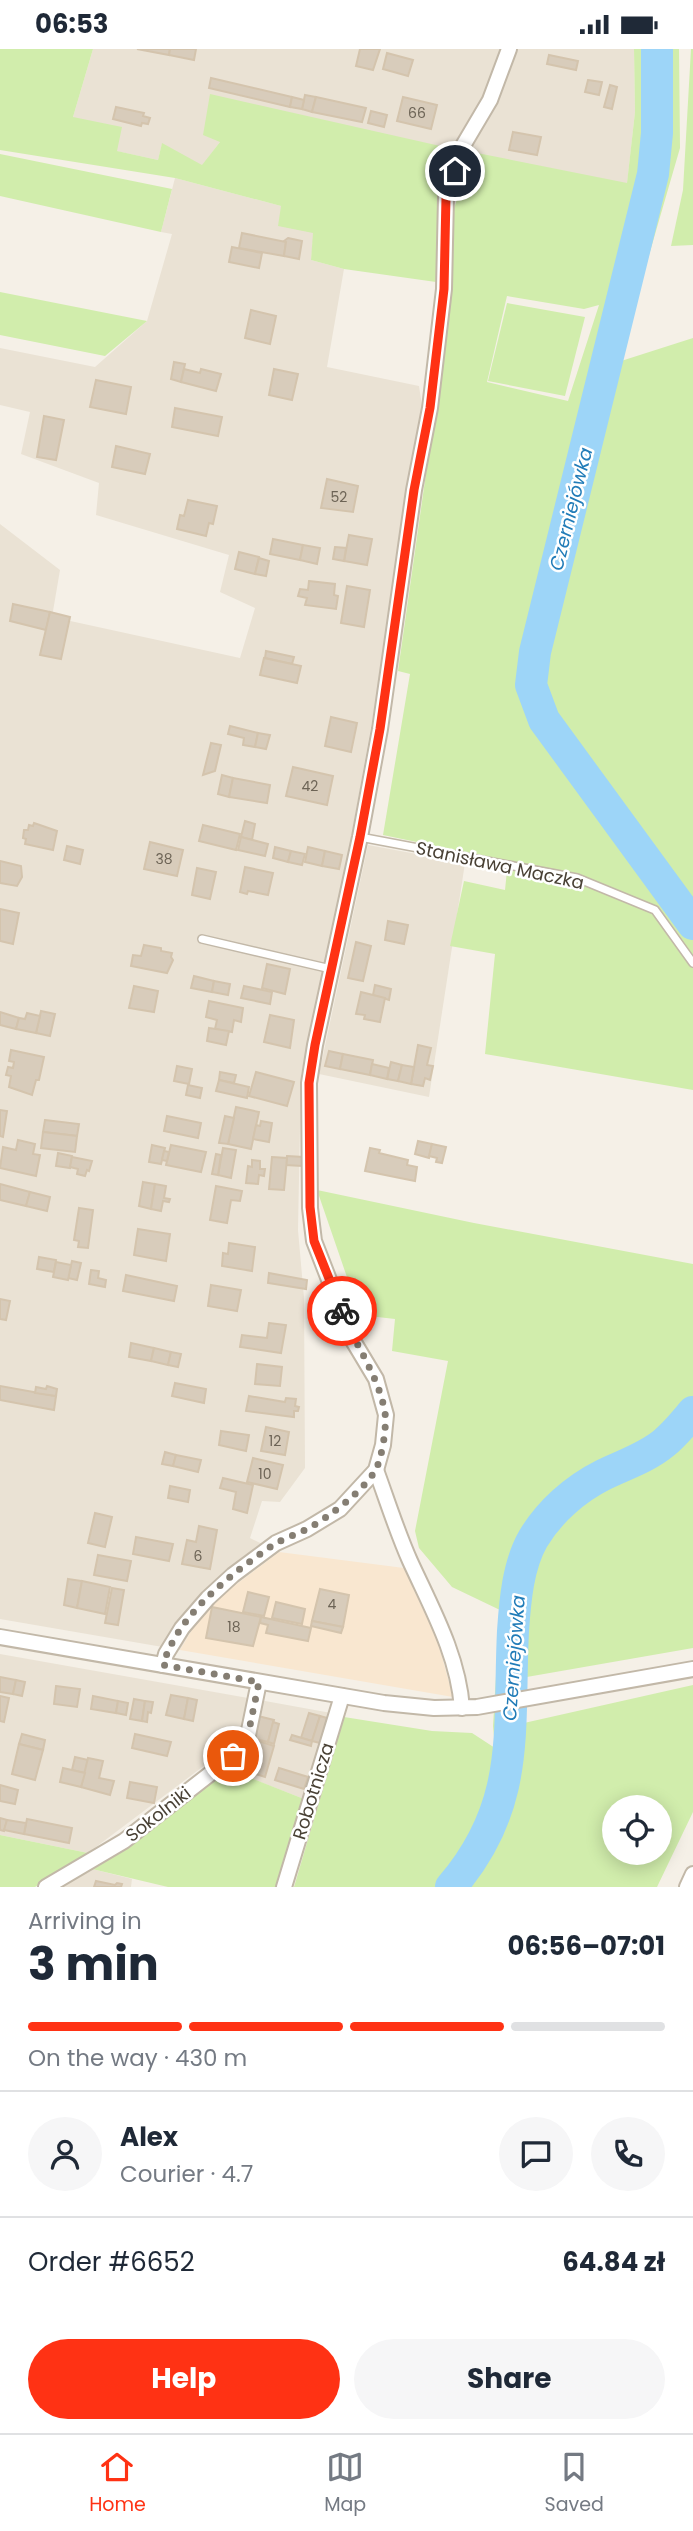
<!DOCTYPE html>
<meta charset="utf-8">
<style>
:root{--surface:#fff;--page:#f6f6f7;--text:#1f2937;--muted:#747a83;--line:#e0e1e3;--accent:#ff3214}
body{margin:0;font-family:Poppins,sans-serif;background:var(--page);color:var(--text);height:100vh;display:flex;flex-direction:column;font-size:26px;white-space:nowrap}
*{box-sizing:border-box;margin:0}
p{font-size:23px;color:var(--muted)}
.icon{flex:none;width:38px;height:38px;fill:none;stroke:currentColor;stroke-width:2;stroke-linecap:round;stroke-linejoin:round}
.map{position:relative;height:1838px;overflow:hidden}
.drawer{display:flex;flex-direction:column;background:var(--surface);flex:1}
.drawer>*{flex:none}
.fabs{position:absolute;left:602px;top:1746px;display:grid;gap:14px}
.fabs a{display:grid;place-items:center;width:70px;height:70px;border-radius:50%;background:var(--surface);box-shadow:0 4px 18px #0003;font-size:35px}
.pin{position:absolute;display:grid;place-items:center;width:60px;height:60px;color:#fff;margin:-30px;border:4px solid #fff;border-radius:50%;box-shadow:0 2px 7px #0007}
.courier{position:absolute;display:grid;place-items:center;width:70px;height:70px;margin:-35px;border:5px solid #ff3214;border-radius:50%;background:#fff;color:#222;box-shadow:0 2px 9px #0007}
.overview em{font-style:normal;font-weight:700}
.overview div{display:flex;flex-direction:column-reverse}
.overview{display:flex;align-items:center;justify-content:space-between;height:119px;padding:0 28px}
h1{font-size:46px;font-weight:700;line-height:52px}
.bar{display:grid;grid-template-columns:repeat(4,1fr);gap:10px 7px;align-content:center;height:84px;padding:0 28px}
.bar i{height:9px;border-radius:5px;background:var(--line)}
.bar .active{background:var(--accent)}
.bar p{grid-column:span 4}
.line{display:flex;align-items:center;gap:18px;padding:0 28px;border-top:2px solid var(--line)}
.line div{flex:1}
.round{display:grid;place-items:center;flex:none;width:74px;height:74px;border-radius:37px;background:var(--page)}
.primary-button{display:flex;gap:14px;margin-top:auto;padding:14px 28px}
.primary-button a{flex:1;height:80px;border-radius:42px;background:var(--accent);color:#fff;font-size:28px;font-weight:700;line-height:80px;text-align:center}
.primary-button a+a{background:var(--page);color:var(--text)}
.status{display:flex;justify-content:space-between;align-items:center;height:49px;padding:0 35px;background:var(--surface);direction:ltr}
.status svg{height:19px;fill:currentColor}
.dock{display:flex;justify-content:space-around;align-items:center;height:98px;border-top:2px solid var(--line);background:var(--surface);font-size:19px;color:var(--muted)}
.dock a{display:grid;justify-items:center;gap:4px}
.dock .active{color:var(--accent)}
.map>svg:first-child{display:block}
.residential{fill:#eae2d4}
.commercial{fill:#f9e7d0}
.green{fill:#d1edac;fill-rule:evenodd}
.lines{fill:none;stroke-linecap:round;stroke-linejoin:round}
.river{stroke:#9dd5f8;stroke-width:32}
.building{fill:#d8ccbb;stroke:#d4c4ad;stroke-width:2}
.service-casing{stroke:#c2b8a8;stroke-width:10}
.minor-casing{stroke:#c2b8a8;stroke-width:18}
.service{stroke:#fff;stroke-width:7}
.minor{stroke:#fff;stroke-width:14}
.done{stroke:#857e73;stroke-width:7;stroke-dasharray:0 12.6}
.route{stroke:#ff3214;stroke-width:9}
.labels{text-anchor:middle;dominant-baseline:central;stroke-width:5;stroke-linejoin:round;paint-order:stroke}
.number-label{font-size:14px;fill:#6d6456}
.street-label{font-size:18px;fill:#494135;stroke:#fff}
.water-label{font-size:19px;font-style:italic;fill:#217cb8;stroke:#fff}
</style>
<div class="status"><b>06:53</b><svg viewBox="0 0 49 12"><path d="M0 12V9h3v3zM5 12V6h3v6zM10 12V3h3v9zM15 12V0h3v12zM26 1h20v11H26zM47 4h2v5h-2z"/></svg></div>
<div class="map">
<svg width="693" height="1838" viewBox="0 0 693 1838">
<rect width="100%" height="100%" fill="#f5f0e7"/>
<g class="residential">
<polygon points="93,0 634,0 635,63 627,135 458,101 220,93 202,117 162,95 158,111 116,102 73,68"/>
<polygon points="175,129 281,157 314,183 311,211 344,220 327,318 419,337 422,357 378,639 344,828 301,1026 298,1181 304,1249 305,1419 280,1453 262,1452 250,1489 279,1503 205,1559 180,1601 0,1570 0,475 60,521 52,568 240,609 255,559 220,543 229,506 96,466 99,434 21,405 30,363 0,356 0,299 95,318 147,272 172,185 161,183"/>
<polygon points="368,796 465,814 429,1048 319,1025"/>
<polygon points="0,1605 248,1649 331,1664 304,1750 209,1713 88,1804 0,1786"/>
<polygon points="92,1820 132,1830 131,1838 58,1838"/>
</g>
<polygon class="commercial" points="279,1503 404,1519 438,1593 453,1648 180,1601 205,1559"/>
<g class="green">
<polygon points="0,0 93,0 73,68 122,78 117,102 158,111 162,94 202,116 220,93 203,86 210,45 458,101 438,147 436,233 344,220 311,211 313,184 278,177 281,157 175,129 0,101"/>
<path d="M634,0H679L680,99L618,313L693,289V1041L485,1005L495,905L450,897L464,832L505,841L508,812L383,786L410,625L398,622L434,368L451,169L472,103L627,134L635,63ZM507,247L584,260L599,256L568,352L487,333Z"/>
<polygon points="691,0 693,0 693,196 671,197 683,141"/>
<polygon points="0,105 172,140 161,183 0,147"/>
<polygon points="0,243 147,272 105,307 0,286"/>
<polygon points="507,254 585,268 565,347 488,332"/>
<path d="M317,1141L474,1174L693,1215V1599L521,1629L524,1674L693,1636V1763L657,1838H294L344,1668L432,1682L472,1684L495,1699L493,1677L500,1561L452,1538L419,1499L415,1482L448,1312L392,1302L395,1270L360,1266ZM614,1759H660V1804H614Z"/>
<polygon points="228,1720 304,1750 276,1838 168,1838 92,1820"/>
<polygon points="0,1786 88,1804 35,1838 0,1838"/>
</g>
<g class="lines">
<g class="river">
<polyline points="657,0 657,84 653,125 535,603 531,636 544,671 693,875"/>
<path d="M451,1838C522,1755 508,1682 513,1582C515,1552 518,1516 533,1490C549,1463 575,1440 603,1426C623,1416 646,1409 664,1394C675,1385 684,1374 693,1363"/>
</g>
</g>
<g class="building">
<polygon points="137,0 170,0 169,6"/>
<polygon points="170,0 196,0 194,11 169,6"/>
<polygon points="360,0 380,0 373,21 356,17"/>
<polygon points="387,4 413,11 408,27 383,20"/>
<polygon points="549,6 578,12 576,21 547,15"/>
<polygon points="211,29 292,48 290,58 209,39"/>
<polygon points="588,31 602,33 599,46 585,43"/>
<polygon points="610,36 617,38 612,60 604,58"/>
<polygon points="305,46 316,48 312,63 302,60"/>
<polygon points="292,48 304,51 302,60 290,58"/>
<polygon points="316,48 366,59 362,73 312,63"/>
<polygon points="403,48 437,56 431,80 397,72"/>
<polygon points="116,58 144,64 143,67 150,69 148,75 142,74 141,77 113,70"/>
<polygon points="371,62 387,66 384,78 368,74"/>
<polygon points="513,83 541,88 537,106 509,101"/>
<polygon points="242,184 286,193 284,207 239,199"/>
<polygon points="288,189 302,192 299,210 284,207 286,193 284,192"/>
<polygon points="232,198 262,204 259,219 229,213"/>
<polygon points="251,261 276,267 270,295 245,289"/>
<polygon points="174,313 185,315 181,333 171,330"/>
<polygon points="184,320 200,324 201,320 221,325 216,342 181,333"/>
<polygon points="274,320 298,325 292,351 269,346"/>
<polygon points="96,331 131,338 126,365 90,358"/>
<polygon points="175,359 222,368 218,387 172,378"/>
<polygon points="44,367 64,371 56,411 37,408"/>
<polygon points="116,397 150,405 145,425 112,418"/>
<polygon points="327,430 358,437 353,463 321,459"/>
<polygon points="188,451 217,457 213,475 209,474 206,487 177,480 180,466 184,467"/>
<polygon points="349,486 372,490 367,516 344,512"/>
<polygon points="273,490 303,496 300,511 270,505"/>
<polygon points="303,496 320,499 317,515 300,511"/>
<polygon points="335,498 346,499 344,512 333,510"/>
<polygon points="239,503 259,508 255,525 235,520"/>
<polygon points="259,509 269,512 266,527 255,525"/>
<polygon points="309,532 335,535 334,546 338,547 336,560 305,556 307,549 298,547 300,540 308,541"/>
<polygon points="347,537 370,541 364,578 341,574"/>
<polygon points="13,555 50,563 46,581 10,572"/>
<polygon points="50,563 70,568 61,610 40,606"/>
<polygon points="266,602 294,608 292,615 265,609"/>
<polygon points="264,609 301,617 297,634 260,626"/>
<polygon points="331,668 357,674 351,703 325,697"/>
<polygon points="230,677 258,684 255,698 243,696 244,689 228,685"/>
<polygon points="258,684 270,686 266,700 255,698"/>
<polygon points="211,694 221,696 215,722 203,726"/>
<polygon points="293,718 333,727 327,756 286,747"/>
<polygon points="222,726 233,729 229,748 218,745"/>
<polygon points="233,729 270,736 267,754 229,748"/>
<polygon points="245,772 255,775 252,791 241,788"/>
<polygon points="34,774 57,782 53,801 25,795 26,790 23,789 24,781 28,781 29,776 33,777"/>
<polygon points="203,776 240,785 236,801 199,792"/>
<polygon points="241,788 268,795 265,807 238,801"/>
<polygon points="150,793 183,801 177,827 144,820"/>
<polygon points="67,797 83,801 80,815 64,811"/>
<polygon points="275,798 291,802 288,813 273,809"/>
<polygon points="308,798 325,802 322,817 305,813"/>
<polygon points="291,802 305,805 302,816 288,813"/>
<polygon points="325,802 342,806 339,820 322,817"/>
<polygon points="0,812 21,817 22,828 17,837 0,834"/>
<polygon points="245,818 273,824 268,846 248,842 247,845 240,843"/>
<polygon points="197,819 216,823 210,850 192,846"/>
<polygon points="0,860 19,864 13,895 0,892"/>
<polygon points="388,872 408,876 404,895 385,891"/>
<polygon points="356,893 371,897 363,932 348,929"/>
<polygon points="144,896 161,899 161,902 172,904 171,908 173,911 167,924 131,917 133,906 141,907"/>
<polygon points="267,915 290,920 285,945 262,939"/>
<polygon points="194,927 214,932 212,943 191,939"/>
<polygon points="214,932 230,935 228,946 212,943"/>
<polygon points="375,936 391,940 389,951 373,946"/>
<polygon points="134,937 158,942 154,963 129,959"/>
<polygon points="244,937 272,943 270,955 241,949"/>
<polygon points="361,943 385,949 380,973 364,970 365,966 356,965"/>
<polygon points="209,952 243,959 241,973 234,971 232,983 215,980 217,971 206,968"/>
<polygon points="41,962 55,965 50,987 36,984"/>
<polygon points="0,963 19,969 16,980 0,976"/>
<polygon points="27,964 40,967 36,984 16,980 19,969 25,970"/>
<polygon points="270,966 294,971 290,999 264,993"/>
<polygon points="209,979 229,982 226,996 207,992"/>
<polygon points="418,996 431,999 427,1016 433,1017 430,1031 425,1029 423,1037 411,1035"/>
<polygon points="11,1001 44,1008 39,1031 36,1031 32,1046 9,1038 11,1027 6,1026 8,1018 13,1019 14,1013 9,1012"/>
<polygon points="329,1002 343,1005 340,1020 325,1017"/>
<polygon points="343,1005 373,1011 370,1026 340,1020"/>
<polygon points="391,1013 402,1016 398,1032 387,1030"/>
<polygon points="372,1015 389,1019 387,1030 370,1026"/>
<polygon points="402,1016 414,1018 411,1035 398,1032"/>
<polygon points="177,1017 192,1020 189,1035 174,1032"/>
<polygon points="220,1023 236,1026 234,1034 219,1031"/>
<polygon points="256,1023 294,1033 287,1057 249,1047"/>
<polygon points="219,1031 249,1038 247,1049 216,1042"/>
<polygon points="188,1036 202,1039 200,1049 186,1046"/>
<polygon points="236,1058 259,1063 251,1100 228,1095"/>
<polygon points="0,1061 7,1062 3,1088 0,1087"/>
<polygon points="167,1067 201,1074 198,1089 164,1082"/>
<polygon points="225,1067 234,1069 228,1095 219,1094"/>
<polygon points="45,1071 79,1075 77,1087 43,1083"/>
<polygon points="261,1072 272,1074 269,1093 253,1090 256,1076 260,1077"/>
<polygon points="43,1083 77,1087 75,1103 41,1099"/>
<polygon points="18,1091 35,1095 33,1105 40,1106 36,1127 0,1119 3,1098 16,1101"/>
<polygon points="418,1092 432,1095 429,1109 415,1105"/>
<polygon points="432,1095 446,1098 442,1114 436,1113 437,1109 429,1107"/>
<polygon points="152,1096 165,1099 161,1115 149,1113"/>
<polygon points="171,1096 206,1103 201,1123 166,1116"/>
<polygon points="223,1099 236,1101 231,1129 218,1126"/>
<polygon points="370,1099 380,1101 379,1104 408,1111 407,1116 417,1118 415,1132 365,1122"/>
<polygon points="164,1102 169,1103 167,1112 162,1111"/>
<polygon points="58,1104 72,1107 70,1119 56,1117"/>
<polygon points="216,1105 221,1106 218,1126 212,1125"/>
<polygon points="287,1107 303,1108 302,1117 286,1116"/>
<polygon points="72,1108 92,1112 89,1122 87,1121 85,1127 77,1125 78,1120 70,1118"/>
<polygon points="272,1108 287,1109 284,1141 269,1140"/>
<polygon points="252,1111 260,1112 260,1120 265,1120 264,1127 259,1126 258,1135 246,1134 248,1117 252,1118"/>
<polygon points="143,1133 155,1135 151,1160 139,1157"/>
<polygon points="0,1135 30,1143 26,1157 0,1151"/>
<polygon points="155,1135 166,1137 164,1149 170,1150 169,1153 163,1152 161,1162 151,1160"/>
<polygon points="216,1137 242,1142 240,1152 231,1151 227,1174 210,1171"/>
<polygon points="30,1143 50,1148 47,1162 26,1157"/>
<polygon points="79,1159 93,1161 88,1199 78,1198 79,1192 74,1191"/>
<polygon points="138,1180 170,1185 166,1212 134,1206"/>
<polygon points="229,1194 255,1198 252,1222 222,1217 223,1204 228,1205"/>
<polygon points="39,1208 56,1211 54,1223 37,1220"/>
<polygon points="72,1212 81,1214 77,1231 68,1229"/>
<polygon points="56,1213 71,1216 68,1231 53,1228"/>
<polygon points="91,1221 99,1222 98,1229 106,1231 105,1238 89,1235"/>
<polygon points="269,1224 307,1231 306,1240 268,1234"/>
<polygon points="126,1226 177,1237 174,1252 123,1242"/>
<polygon points="211,1236 241,1241 237,1262 208,1257"/>
<polygon points="0,1250 10,1252 6,1271 0,1270"/>
<polygon points="269,1274 286,1276 281,1304 240,1298 242,1286 267,1289"/>
<polygon points="131,1294 154,1299 151,1312 129,1308"/>
<polygon points="154,1299 171,1303 168,1316 151,1312"/>
<polygon points="171,1303 181,1305 178,1318 168,1316"/>
<polygon points="257,1315 282,1318 280,1337 255,1335"/>
<polygon points="175,1334 206,1340 204,1354 172,1347"/>
<polygon points="0,1337 56,1347 54,1361 0,1351"/>
<polygon points="47,1337 57,1340 56,1347 35,1344 36,1338 46,1340"/>
<polygon points="249,1347 285,1353 286,1349 296,1350 295,1357 299,1358 298,1362 294,1362 294,1368 246,1362"/>
<polygon points="266,1378 289,1383 285,1406 261,1402"/>
<polygon points="221,1382 249,1386 246,1402 219,1396"/>
<polygon points="165,1403 176,1406 173,1417 162,1415"/>
<polygon points="176,1406 201,1411 198,1423 173,1417"/>
<polygon points="253,1409 283,1416 277,1440 247,1433"/>
<polygon points="223,1429 253,1436 247,1464 233,1460 236,1443 220,1439"/>
<polygon points="170,1437 190,1441 188,1453 168,1449"/>
<polygon points="95,1464 112,1468 105,1498 88,1494"/>
<polygon points="199,1477 217,1481 210,1520 182,1515 187,1491 196,1493"/>
<polygon points="136,1488 173,1495 169,1512 133,1505"/>
<polygon points="98,1506 131,1512 127,1532 94,1526"/>
<polygon points="68,1530 82,1532 77,1559 64,1556"/>
<polygon points="82,1532 110,1538 105,1565 77,1559"/>
<polygon points="112,1539 124,1541 118,1576 105,1574"/>
<polygon points="320,1540 349,1546 343,1578 312,1572"/>
<polygon points="248,1543 269,1548 264,1567 243,1563"/>
<polygon points="276,1553 305,1560 302,1575 272,1569"/>
<polygon points="212,1558 261,1568 253,1597 206,1589"/>
<polygon points="261,1568 311,1579 308,1592 266,1584 268,1576 260,1574"/>
<polygon points="312,1572 343,1578 341,1584 311,1577"/>
<polygon points="0,1628 16,1631 13,1645 0,1643"/>
<polygon points="16,1631 25,1633 22,1647 13,1645"/>
<polygon points="56,1637 80,1640 77,1658 54,1655"/>
<polygon points="171,1646 188,1649 184,1670 166,1666"/>
<polygon points="0,1647 9,1649 4,1673 0,1672"/>
<polygon points="93,1647 118,1652 116,1664 91,1660"/>
<polygon points="188,1649 197,1651 193,1672 184,1670"/>
<polygon points="134,1650 145,1652 142,1672 130,1670"/>
<polygon points="118,1652 128,1654 126,1666 116,1664"/>
<polygon points="145,1652 153,1653 151,1664 148,1663 147,1673 142,1672"/>
<polygon points="309,1664 320,1667 312,1692 301,1689"/>
<polygon points="258,1667 274,1671 268,1693 252,1689"/>
<polygon points="320,1667 327,1669 320,1694 312,1692"/>
<polygon points="273,1673 279,1675 274,1695 268,1693"/>
<polygon points="22,1685 45,1691 43,1701 19,1695"/>
<polygon points="135,1685 171,1693 167,1707 132,1699"/>
<polygon points="292,1686 312,1692 311,1697 290,1691"/>
<polygon points="253,1690 274,1697 265,1728 244,1721"/>
<polygon points="19,1695 43,1701 35,1731 12,1725"/>
<polygon points="75,1708 88,1711 85,1724 72,1721"/>
<polygon points="88,1709 103,1712 99,1729 114,1732 110,1746 81,1738"/>
<polygon points="63,1719 85,1724 81,1738 60,1733"/>
<polygon points="279,1719 308,1728 304,1740 275,1731"/>
<polygon points="130,1733 157,1738 154,1754 127,1749"/>
<polygon points="0,1736 18,1741 15,1755 0,1752"/>
<polygon points="0,1769 7,1771 4,1782 0,1781"/>
<polygon points="27,1770 72,1779 69,1794 24,1785"/>
<polygon points="7,1771 26,1774 24,1785 4,1781"/>
<polygon points="96,1832 115,1836 117,1834 122,1835 121,1838 94,1838"/>
</g>
<g class="lines">
<g class="service-casing">
<g id="service">
<polyline points="360,788 577,829 655,861 693,914"/>
<polyline points="202,890 331,920"/>
</g>
</g>
<g class="minor-casing">
<g id="minor">
<path d="M376,1421C387,1451 397,1483 410,1512C432,1560 458,1606 462,1659"/>
<polyline points="0,1588 384,1654 434,1659 477,1658 693,1620"/>
<polyline points="163,1616 166,1605 182,1579 208,1549 233,1526 276,1494 307,1480 340,1460 376,1421 383,1396 386,1366 376,1330 352,1290 314,1192 310,1159 309,1034 315,996 360,788 380,680 414,441 430,359 444,240 446,148 464,95 490,51 509,0"/>
<polyline points="46,1838 124,1792 233,1707 247,1691 259,1633"/>
<polyline points="284,1838 342,1647"/>
<polyline points="687,1838 693,1825"/>
</g>
</g>
<use href="#service" class="service"/>
<use href="#minor" class="minor"/>
</g>
<g class="lines">
<path class="done" d="M233,1707L247,1691L259,1633L163,1616C178,1565 231,1525 273,1496C284,1489 296,1486 307,1480C329,1468 362,1443 375,1422C382,1410 387,1377 385,1364C379,1327 355,1296 342,1262"/>
<polyline class="route" points="342,1262 314,1192 310,1158 309,1034 315,996 360,788 380,680 414,441 430,359 444,240 446,148 455,122"/>
</g>
<g class="labels">
<g class="number-label">
<text x="417" y="64">66</text>
<text x="339" y="448">52</text>
<text x="310" y="737">42</text>
<text x="164" y="810">38</text>
<text x="275" y="1392">12</text>
<text x="265" y="1425">10</text>
<text x="198" y="1507">6</text>
<text x="332" y="1555">4</text>
<text x="234" y="1578">18</text>
</g>
<g class="street-label">
<text transform="translate(500 816) rotate(12)">Stanisława Maczka</text>
<text transform="translate(313 1742) rotate(-73)">Robotnicza</text>
<text transform="translate(158 1765) rotate(-38)">Sokolniki</text>
</g>
<g class="water-label">
<text transform="translate(571 460) rotate(-76)">Czerniejówka</text>
<text transform="translate(514 1609) rotate(-86)">Czerniejówka</text>
</g>
</g>
</svg>
<div class="fabs">
<a><svg class="icon" aria-label="locate" viewBox="0 0 24 24"><circle cx="12" cy="12" r="6"/><path d="M12 2v4M12 18v4M2 12h4M18 12h4"/></svg></a>
</div>
<div class="pin" style="left:233px;top:1707px;background:#ea580c"><svg class="icon" aria-label="bag" viewBox="0 0 24 24"><path d="M5 8h14l-1 12H6zM9 8a3 3 0 0 1 6 0"/></svg></div>
<div class="pin" style="left:455px;top:122px;background:#1f2937"><svg class="icon" aria-label="home" viewBox="0 0 24 24"><path d="M3 11l9-7 9 7M6 9v11h12V9"/></svg></div>
<div class="courier" style="left:342px;top:1262px"><svg class="icon" aria-label="bike" viewBox="0 0 24 24"><circle cx="6" cy="16" r="4"/><circle cx="18" cy="16" r="4"/><path d="M6 16l4-8h5l3 8M10 8l3 8H6M13 5h3"/></svg></div>
</div>
<section class="drawer">
<div class="overview"><div><h1>3 min</h1><p>Arriving in</p></div><em>06:56–07:01</em></div>
<div class="bar"><i class="active"></i><i class="active"></i><i class="active"></i><i></i><p>On the way · 430 m</p></div>
<div class="line" style="height:126px"><a class="round"><svg class="icon" aria-label="person" viewBox="0 0 24 24"><circle cx="12" cy="8" r="4"/><path d="M4 21q1-7 8-7t8 7"/></svg></a><div><b>Alex</b><p>Courier · 4.7</p></div><a class="round"><svg class="icon" aria-label="chat" viewBox="0 0 24 24"><path d="M4 5h16v11H9l-5 4z"/></svg></a><a class="round"><svg class="icon" aria-label="phone" viewBox="0 0 24 24"><path d="M5 4h4l2 5-3 2q2 4 5 5l2-3 5 2v4C11 20 4 13 5 4z"/></svg></a></div>
<div class="line" style="height:91px"><div>Order #6652</div><b>64.84 zł</b></div>
<div class="primary-button"><a>Help</a><a>Share</a></div>
</section>
<nav class="dock">
<a class="active"><svg class="icon" aria-label="home" viewBox="0 0 24 24"><path d="M3 11l9-7 9 7M6 9v11h12V9"/></svg>Home</a>
<a><svg class="icon" aria-label="map" viewBox="0 0 24 24"><path d="M3 6l6-2 6 2 6-2v14l-6 2-6-2-6 2zM9 4v14M15 6v14"/></svg>Map</a>
<a><svg class="icon" aria-label="saved" viewBox="0 0 24 24"><path d="M7 4h10v16l-5-4-5 4z"/></svg>Saved</a>
</nav>
